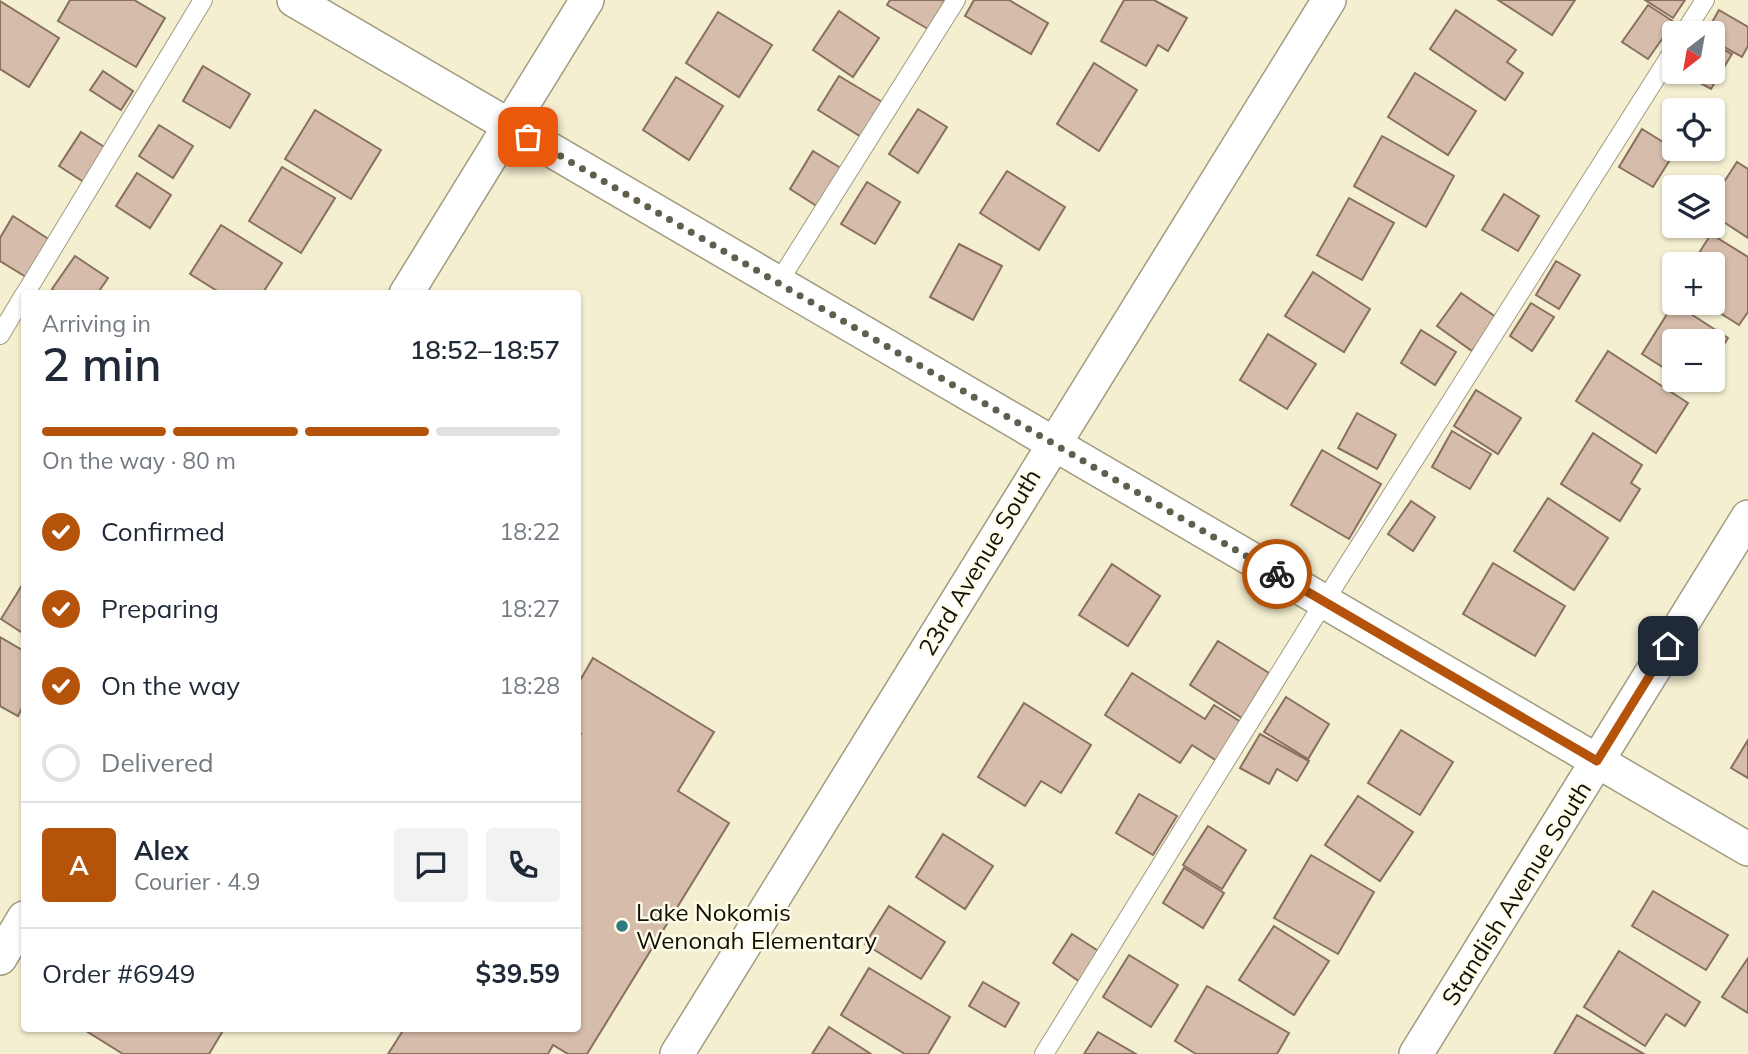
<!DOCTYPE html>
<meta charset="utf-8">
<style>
:root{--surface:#fff;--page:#f2f2f3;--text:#1f2937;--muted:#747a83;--line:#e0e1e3;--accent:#b45309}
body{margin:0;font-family:Mulish,sans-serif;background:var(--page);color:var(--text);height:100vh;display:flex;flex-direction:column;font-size:26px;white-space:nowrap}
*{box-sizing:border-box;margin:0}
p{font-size:23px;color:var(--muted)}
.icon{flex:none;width:38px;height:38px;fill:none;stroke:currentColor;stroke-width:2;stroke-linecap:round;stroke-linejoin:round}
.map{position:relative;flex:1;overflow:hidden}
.drawer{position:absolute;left:21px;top:290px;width:560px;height:742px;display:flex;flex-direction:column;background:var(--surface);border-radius:7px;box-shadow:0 2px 5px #0004}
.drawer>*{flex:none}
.needle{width:46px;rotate:211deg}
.tools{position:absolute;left:1662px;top:21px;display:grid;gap:14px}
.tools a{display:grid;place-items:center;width:63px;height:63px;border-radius:7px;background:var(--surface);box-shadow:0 2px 5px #0004;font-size:35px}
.pin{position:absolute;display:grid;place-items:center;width:60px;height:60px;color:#fff;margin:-30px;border-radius:14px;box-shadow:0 4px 10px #0006}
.courier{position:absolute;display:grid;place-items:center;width:70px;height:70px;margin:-35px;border:5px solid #b45309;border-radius:50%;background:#fff;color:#222;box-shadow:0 2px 9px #0007}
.headline em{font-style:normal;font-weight:600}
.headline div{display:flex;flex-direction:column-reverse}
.headline{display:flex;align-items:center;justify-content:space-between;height:119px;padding:0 21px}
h1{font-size:46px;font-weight:600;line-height:52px}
.bar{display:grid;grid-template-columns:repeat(4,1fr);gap:10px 7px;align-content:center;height:84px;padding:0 21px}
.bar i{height:9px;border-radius:5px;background:var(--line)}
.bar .on{background:var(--accent)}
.bar p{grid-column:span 4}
.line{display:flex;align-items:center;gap:18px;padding:0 21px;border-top:2px solid var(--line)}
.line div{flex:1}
.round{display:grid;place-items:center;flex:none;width:74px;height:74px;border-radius:7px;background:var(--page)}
ol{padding:0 21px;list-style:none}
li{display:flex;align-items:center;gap:21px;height:77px}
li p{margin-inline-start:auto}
li .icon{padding:7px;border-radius:50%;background:var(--accent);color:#fff;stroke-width:4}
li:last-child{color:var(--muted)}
li i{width:38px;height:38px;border:4px solid var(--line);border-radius:50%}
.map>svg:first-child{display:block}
.building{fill:#d6bcaa;stroke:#88705f;stroke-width:2}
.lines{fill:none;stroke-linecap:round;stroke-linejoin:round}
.lane-casing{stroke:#a09b7f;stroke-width:20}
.street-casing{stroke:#a09b7f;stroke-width:36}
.lane{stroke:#fff;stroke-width:18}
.street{stroke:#fff;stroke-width:33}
.done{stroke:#615e4d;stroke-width:7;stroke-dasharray:0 12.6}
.route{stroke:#b45309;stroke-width:9}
.poi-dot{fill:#30797e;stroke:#fffcea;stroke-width:2.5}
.labels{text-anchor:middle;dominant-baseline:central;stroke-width:5;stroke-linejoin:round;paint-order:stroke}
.street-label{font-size:24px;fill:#121006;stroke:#fffcea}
.poi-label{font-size:24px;fill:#121006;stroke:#fffcea;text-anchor:start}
</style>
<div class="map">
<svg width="1748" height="1054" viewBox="0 0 1748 1054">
<rect width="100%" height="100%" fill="#f4efd1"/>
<g class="building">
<polygon points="70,0 134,0 165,18 136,67 58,21"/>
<polygon points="890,0 945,0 928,29 887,5"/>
<polygon points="974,0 1009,0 1048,23 1031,54 965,16"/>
<polygon points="1124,0 1154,0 1187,18 1168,51 1158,45 1146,66 1101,41"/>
<polygon points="1498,0 1575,0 1552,35"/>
<polygon points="1645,0 1685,0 1673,18"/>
<polygon points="0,1 59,38 29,87 0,69"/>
<polygon points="1648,5 1674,22 1648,59 1622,42"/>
<polygon points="1456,10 1516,50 1507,62 1523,73 1505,100 1430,49"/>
<polygon points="1719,10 1748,27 1748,46 1742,57 1713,41 1713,33 1706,33"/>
<polygon points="839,11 879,38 853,77 813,50"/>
<polygon points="718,12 772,45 739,97 686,63"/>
<polygon points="1713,44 1732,54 1711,89 1680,72 1713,72"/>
<polygon points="1094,63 1137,90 1099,151 1057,124"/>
<polygon points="203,66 250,94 230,128 183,101"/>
<polygon points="103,71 133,91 121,110 90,90"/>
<polygon points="1415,73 1476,111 1448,155 1388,117"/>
<polygon points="839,76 884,103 863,138 818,110"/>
<polygon points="676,77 723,106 689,160 643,130"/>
<polygon points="918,109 947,127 918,173 889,154"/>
<polygon points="315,110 381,150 351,199 285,159"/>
<polygon points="159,125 193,146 173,178 139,156"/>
<polygon points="1642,129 1676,150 1653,187 1619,167"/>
<polygon points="81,132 109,150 87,184 59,166"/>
<polygon points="1382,136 1454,176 1426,227 1354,186"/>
<polygon points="813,151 844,170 820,208 790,189"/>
<polygon points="1737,162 1748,169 1748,238 1713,215 1713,199"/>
<polygon points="282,167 335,198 301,253 249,221"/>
<polygon points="1007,171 1065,207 1039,250 980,213"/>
<polygon points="137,173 171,195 150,228 116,206"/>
<polygon points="867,182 900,202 875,244 841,224"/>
<polygon points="1504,194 1539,216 1518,251 1482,230"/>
<polygon points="1349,198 1394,223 1362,280 1317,255"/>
<polygon points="13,216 50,240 26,277 0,261 0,238"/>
<polygon points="221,225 282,263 262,294 222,294 190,274"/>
<polygon points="1711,234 1748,257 1748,312 1739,325 1704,303 1713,303 1713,264 1692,264"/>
<polygon points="959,244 1002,266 973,320 930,297"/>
<polygon points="75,256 108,278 97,294 59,294 52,289"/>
<polygon points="1556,261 1580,275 1559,309 1536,295"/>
<polygon points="1313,272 1370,309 1344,352 1285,316"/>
<polygon points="1461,293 1496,317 1472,351 1437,326"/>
<polygon points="1531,303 1554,317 1532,351 1510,336"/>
<polygon points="1674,303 1728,338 1713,362 1713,341 1675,341 1675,375 1642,354"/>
<polygon points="1421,330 1456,352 1435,385 1401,363"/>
<polygon points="1268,334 1316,364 1287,409 1240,380"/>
<polygon points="1608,351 1688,403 1656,453 1576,401"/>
<polygon points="1476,390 1521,418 1498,454 1454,426"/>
<polygon points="1357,413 1396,435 1377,469 1338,448"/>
<polygon points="1452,431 1491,454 1470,489 1432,467"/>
<polygon points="1593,433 1642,465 1631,483 1640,489 1620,521 1561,484"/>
<polygon points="1322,450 1381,484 1349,539 1291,505"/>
<polygon points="1548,498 1608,538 1574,590 1514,551"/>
<polygon points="1411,501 1435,517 1413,551 1388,534"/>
<polygon points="1493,563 1565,606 1535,656 1463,614"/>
<polygon points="1112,564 1160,596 1128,646 1079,615"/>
<polygon points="24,582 24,634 1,619"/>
<polygon points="0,637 24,651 24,704 18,716 0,706"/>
<polygon points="1218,641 1269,673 1242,718 1190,685"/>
<polygon points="593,658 714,732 678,791 729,823 587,1054 568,1054 553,1045 548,1054 388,1054 404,1029 578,1029 578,739 581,734 578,731 578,684"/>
<polygon points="1132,673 1205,719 1214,705 1241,722 1217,761 1192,745 1180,763 1105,715"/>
<polygon points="1286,697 1329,724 1308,759 1264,732"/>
<polygon points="1024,703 1091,745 1061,793 1041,781 1025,806 978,777"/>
<polygon points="1401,730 1453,762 1420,815 1368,783"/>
<polygon points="1260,734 1309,761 1297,781 1277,769 1269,784 1240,768"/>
<polygon points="1748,740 1748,778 1731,768"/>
<polygon points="1139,794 1177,816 1153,855 1116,833"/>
<polygon points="1358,796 1413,832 1380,881 1325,845"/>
<polygon points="1208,826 1246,850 1222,889 1183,865"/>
<polygon points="943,834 993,866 965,909 916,877"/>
<polygon points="1311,855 1374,892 1338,954 1274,918"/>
<polygon points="1184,868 1224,893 1203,928 1163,903"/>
<polygon points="1653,891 1728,935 1706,970 1632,926"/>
<polygon points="889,906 945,942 921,979 865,944"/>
<polygon points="1274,926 1329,961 1294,1015 1239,980"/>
<polygon points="1072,934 1100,952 1080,982 1053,963"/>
<polygon points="1619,951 1700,1002 1685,1026 1666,1014 1645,1046 1584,1007"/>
<polygon points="1129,955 1178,985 1151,1027 1103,997"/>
<polygon points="1748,958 1748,1013 1722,997"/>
<polygon points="869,968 950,1017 928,1054 905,1054 841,1015"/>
<polygon points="983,982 1019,1003 1005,1027 969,1006"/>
<polygon points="1207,986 1289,1033 1277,1054 1196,1054 1175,1041"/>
<polygon points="1577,1015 1644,1054 1554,1054"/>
<polygon points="829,1027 871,1054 812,1054"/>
<polygon points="83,1029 224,1029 209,1054 123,1054"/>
<polygon points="1098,1032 1136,1054 1084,1054"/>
</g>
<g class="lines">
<g class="lane-casing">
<g id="lane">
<polyline points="1684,33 1705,0"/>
<polyline points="778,283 956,0"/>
<polyline points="25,294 203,0"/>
<polyline points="0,335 24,295"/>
<polyline points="1044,1054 1324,602 1675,48"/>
</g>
</g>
<g class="street-casing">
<g id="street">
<polyline points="294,0 1748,849"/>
<polyline points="406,294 587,0"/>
<polyline points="0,958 24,918"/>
<polyline points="677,1054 1329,0"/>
<polyline points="1416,1054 1748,517"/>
</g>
</g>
<use href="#lane" class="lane"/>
<use href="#street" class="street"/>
</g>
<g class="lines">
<polyline class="done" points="528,137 1277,574"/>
<polyline class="route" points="1277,574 1597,761 1668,646"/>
</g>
<circle class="poi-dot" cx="622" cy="926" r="7"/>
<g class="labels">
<g class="street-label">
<text transform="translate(979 562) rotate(-59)">23rd Avenue South</text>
<text transform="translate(1516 893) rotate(-58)">Standish Avenue South</text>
</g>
<g class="poi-label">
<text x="636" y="912">Lake Nokomis<tspan x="636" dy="28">Wenonah Elementary</tspan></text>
</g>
</g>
</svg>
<div class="tools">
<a><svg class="needle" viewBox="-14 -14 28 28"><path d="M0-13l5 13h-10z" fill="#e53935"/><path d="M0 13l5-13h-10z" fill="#747a83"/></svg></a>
<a><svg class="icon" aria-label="locate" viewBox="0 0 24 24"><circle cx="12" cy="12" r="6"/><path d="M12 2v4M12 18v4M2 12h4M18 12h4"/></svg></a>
<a><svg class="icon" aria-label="layers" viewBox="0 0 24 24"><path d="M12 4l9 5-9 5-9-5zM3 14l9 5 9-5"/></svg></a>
<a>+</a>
<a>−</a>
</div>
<div class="pin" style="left:528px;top:137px;background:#ea580c"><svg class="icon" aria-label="bag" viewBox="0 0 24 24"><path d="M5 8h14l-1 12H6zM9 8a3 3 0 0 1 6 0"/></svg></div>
<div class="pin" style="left:1668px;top:646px;background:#1f2937"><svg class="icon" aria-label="home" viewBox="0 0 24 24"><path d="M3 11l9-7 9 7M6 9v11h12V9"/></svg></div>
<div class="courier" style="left:1277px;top:574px"><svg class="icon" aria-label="bike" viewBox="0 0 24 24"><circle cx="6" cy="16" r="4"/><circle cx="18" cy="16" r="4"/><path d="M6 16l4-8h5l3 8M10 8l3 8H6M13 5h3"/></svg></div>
<section class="drawer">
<div class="headline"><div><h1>2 min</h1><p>Arriving in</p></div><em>18:52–18:57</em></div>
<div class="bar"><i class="on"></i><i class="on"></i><i class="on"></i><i></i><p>On the way · 80 m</p></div>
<ol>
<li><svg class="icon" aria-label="check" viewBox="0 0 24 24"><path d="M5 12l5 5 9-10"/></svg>Confirmed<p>18:22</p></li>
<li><svg class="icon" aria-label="check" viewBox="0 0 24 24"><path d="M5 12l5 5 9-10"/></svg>Preparing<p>18:27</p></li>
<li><svg class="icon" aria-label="check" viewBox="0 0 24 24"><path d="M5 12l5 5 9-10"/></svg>On the way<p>18:28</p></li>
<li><i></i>Delivered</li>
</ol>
<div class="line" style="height:126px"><b class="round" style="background:var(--accent);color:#fff">A</b><div><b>Alex</b><p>Courier · 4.9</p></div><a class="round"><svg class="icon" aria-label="chat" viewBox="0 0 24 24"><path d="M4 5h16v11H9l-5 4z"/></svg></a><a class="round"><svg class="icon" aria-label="phone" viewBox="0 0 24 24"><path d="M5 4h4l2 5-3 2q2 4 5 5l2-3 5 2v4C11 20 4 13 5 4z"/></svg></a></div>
<div class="line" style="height:91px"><div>Order #6949</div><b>$39.59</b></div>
</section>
</div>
